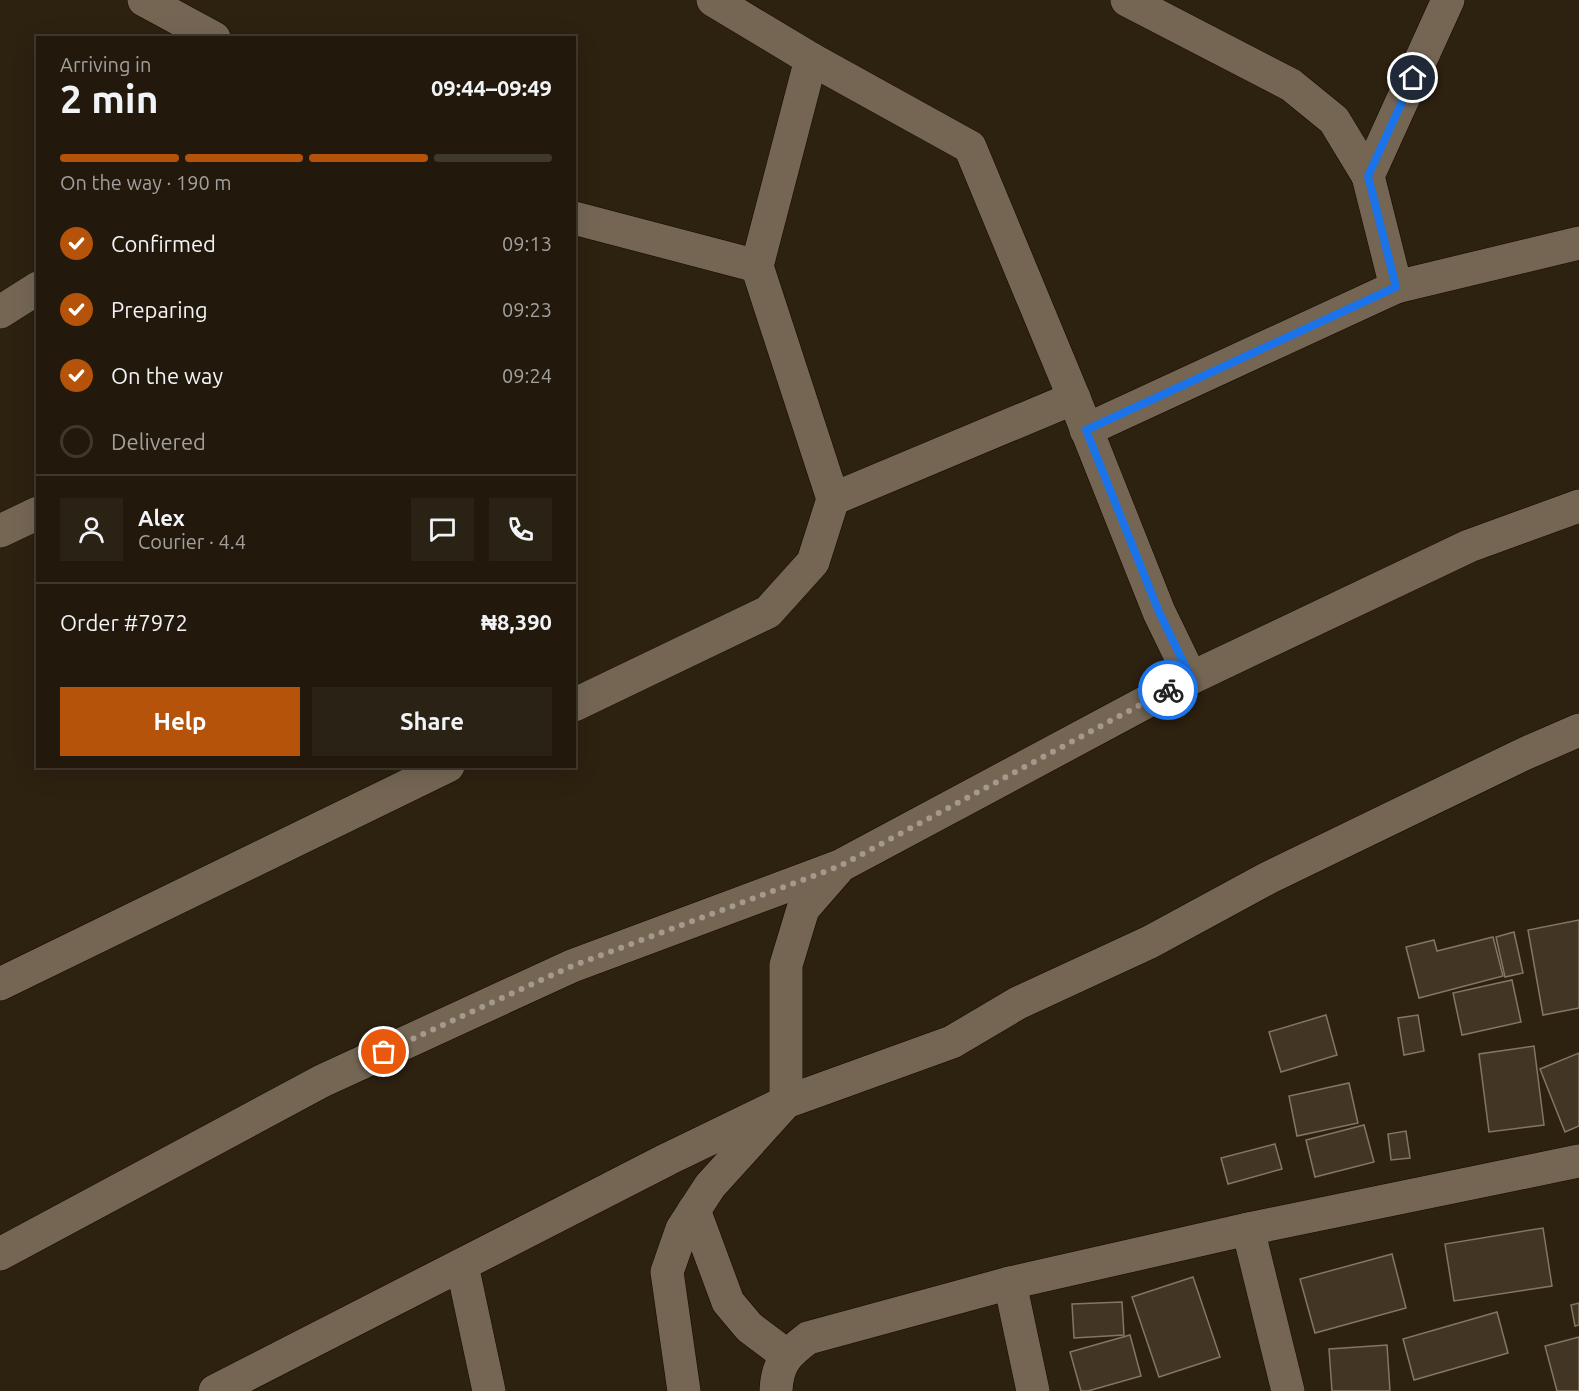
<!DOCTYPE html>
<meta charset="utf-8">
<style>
:root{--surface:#22190c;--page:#2a2215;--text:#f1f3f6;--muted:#a2a09d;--line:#3f382d;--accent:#b45309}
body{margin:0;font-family:Ubuntu,sans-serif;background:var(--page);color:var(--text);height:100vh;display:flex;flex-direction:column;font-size:22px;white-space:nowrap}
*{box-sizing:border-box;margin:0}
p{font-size:20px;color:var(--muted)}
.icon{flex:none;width:33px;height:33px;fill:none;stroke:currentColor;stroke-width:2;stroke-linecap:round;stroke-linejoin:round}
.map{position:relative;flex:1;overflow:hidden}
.sheet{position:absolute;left:36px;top:36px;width:540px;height:732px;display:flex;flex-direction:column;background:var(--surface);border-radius:0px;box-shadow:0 6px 24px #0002,0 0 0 2px var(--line)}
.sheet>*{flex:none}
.pin{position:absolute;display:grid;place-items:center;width:51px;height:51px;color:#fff;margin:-26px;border:3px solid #fff;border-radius:50%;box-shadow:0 2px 6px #0007}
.courier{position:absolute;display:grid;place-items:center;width:60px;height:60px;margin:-30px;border:4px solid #1a73e8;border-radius:50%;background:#fff;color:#222;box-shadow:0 2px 8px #0007}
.headline em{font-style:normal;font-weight:600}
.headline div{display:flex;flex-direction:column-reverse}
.headline{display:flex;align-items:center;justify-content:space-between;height:102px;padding:0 24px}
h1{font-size:39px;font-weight:600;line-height:45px}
.bar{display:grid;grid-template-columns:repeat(4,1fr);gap:9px 6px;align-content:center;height:72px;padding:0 24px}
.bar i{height:8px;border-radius:4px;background:var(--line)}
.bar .selected{background:var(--accent)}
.bar p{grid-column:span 4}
.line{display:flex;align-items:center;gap:15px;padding:0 24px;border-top:2px solid var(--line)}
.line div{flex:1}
.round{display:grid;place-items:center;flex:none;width:63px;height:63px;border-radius:0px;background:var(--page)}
ol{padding:0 24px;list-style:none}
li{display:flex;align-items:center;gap:18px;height:66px}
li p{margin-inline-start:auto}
li .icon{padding:6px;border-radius:50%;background:var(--accent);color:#fff;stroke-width:4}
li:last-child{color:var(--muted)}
li i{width:33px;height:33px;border:3px solid var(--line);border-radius:50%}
.action{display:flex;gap:12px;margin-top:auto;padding:12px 24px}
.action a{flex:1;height:69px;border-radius:0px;background:var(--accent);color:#fff;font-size:24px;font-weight:600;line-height:69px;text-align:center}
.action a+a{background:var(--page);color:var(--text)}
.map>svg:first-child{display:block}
.building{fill:#433524;stroke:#857663;stroke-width:1.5}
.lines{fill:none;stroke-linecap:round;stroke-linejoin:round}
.minor-casing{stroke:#150a00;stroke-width:34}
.minor{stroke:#756654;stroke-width:33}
.done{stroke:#a3998d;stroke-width:6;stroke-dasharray:0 10.8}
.route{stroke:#1a73e8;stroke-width:8}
</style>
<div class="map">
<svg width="1579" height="1391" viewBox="0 0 1579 1391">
<rect width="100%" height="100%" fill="#2d2110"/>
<g class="building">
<polygon points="1579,920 1579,1008 1543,1015 1528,930"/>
<polygon points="1514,932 1523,973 1505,977 1496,937"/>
<polygon points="1493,937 1503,976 1419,998 1406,947 1434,940 1437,951"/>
<polygon points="1512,980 1521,1022 1462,1035 1453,993"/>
<polygon points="1326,1015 1337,1055 1281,1072 1269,1032"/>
<polygon points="1418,1015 1424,1051 1404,1055 1398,1018"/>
<polygon points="1534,1046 1544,1125 1489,1132 1479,1054"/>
<polygon points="1579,1053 1579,1126 1565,1132 1540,1069"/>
<polygon points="1349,1083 1358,1123 1297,1136 1289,1096"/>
<polygon points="1364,1125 1374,1162 1315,1177 1306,1140"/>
<polygon points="1406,1131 1410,1158 1391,1160 1388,1134"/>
<polygon points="1275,1144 1282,1169 1228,1184 1221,1158"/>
<polygon points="1543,1228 1552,1286 1454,1301 1445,1244"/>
<polygon points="1392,1254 1406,1308 1315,1333 1300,1279"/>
<polygon points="1193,1277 1220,1357 1159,1377 1132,1297"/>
<polygon points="1122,1302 1124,1335 1074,1338 1072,1304"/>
<polygon points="1579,1303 1579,1325 1575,1326 1571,1305"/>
<polygon points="1497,1312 1508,1353 1414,1380 1403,1339"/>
<polygon points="1130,1335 1141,1376 1088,1391 1081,1391 1070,1352"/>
<polygon points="1579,1337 1579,1391 1557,1391 1545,1346"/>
<polygon points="1387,1345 1390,1391 1332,1391 1329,1349"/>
</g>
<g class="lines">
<g class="minor-casing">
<g id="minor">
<polyline points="144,0 214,38"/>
<polyline points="713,0 811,59 757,266 833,499 1074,398"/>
<polyline points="1127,0 1291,85 1334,120 1368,176"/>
<polyline points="811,59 970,147 1074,398 1159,612 1191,678"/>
<polyline points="574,218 757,266"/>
<polyline points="1396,287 1579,243"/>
<polyline points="0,312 38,288"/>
<polyline points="1086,430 1396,287 1368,176 1448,0"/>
<polyline points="0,531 38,513"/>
<polyline points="574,705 768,612 813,562 833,499"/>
<polyline points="0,984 448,766"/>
<polyline points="694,1210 728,1302 749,1327 786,1355"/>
<polyline points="1248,1229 1288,1391"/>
<polyline points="0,1254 322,1081 572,966 840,866 1191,678 1469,546 1579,506"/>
<polyline points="462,1265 489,1391"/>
<polyline points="1010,1283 1033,1391"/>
<polyline points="215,1391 668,1159 786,1102 952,1042 1018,1003 1150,942 1268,878 1524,754 1579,730"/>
<polyline points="684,1391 667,1272 682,1229 710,1186 786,1102 786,965 803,909 837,870"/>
<path d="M776,1391C777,1363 787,1354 808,1338L1010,1283L1248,1229L1579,1161"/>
</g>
</g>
<use href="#minor" class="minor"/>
</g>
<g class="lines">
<polyline class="done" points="384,1052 572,966 840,866 1168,690"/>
<polyline class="route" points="1168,690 1191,678 1159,612 1086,430 1396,287 1368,176 1413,78"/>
</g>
</svg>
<div class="pin" style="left:384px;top:1052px;background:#ea580c"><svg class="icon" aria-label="bag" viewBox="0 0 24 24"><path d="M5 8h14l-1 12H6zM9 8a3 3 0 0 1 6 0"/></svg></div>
<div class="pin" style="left:1413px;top:78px;background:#1f2937"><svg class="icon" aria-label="home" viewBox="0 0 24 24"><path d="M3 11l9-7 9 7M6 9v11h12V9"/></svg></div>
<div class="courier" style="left:1168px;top:690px"><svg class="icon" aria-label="bike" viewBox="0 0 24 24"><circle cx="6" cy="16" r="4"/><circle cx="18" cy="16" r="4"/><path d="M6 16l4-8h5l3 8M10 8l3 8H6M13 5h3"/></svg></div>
<section class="sheet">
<div class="headline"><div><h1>2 min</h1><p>Arriving in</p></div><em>09:44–09:49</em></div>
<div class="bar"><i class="selected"></i><i class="selected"></i><i class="selected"></i><i></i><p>On the way · 190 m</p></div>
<ol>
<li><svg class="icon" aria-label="check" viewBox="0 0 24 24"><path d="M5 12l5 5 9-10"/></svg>Confirmed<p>09:13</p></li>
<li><svg class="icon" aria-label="check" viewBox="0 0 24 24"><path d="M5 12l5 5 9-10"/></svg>Preparing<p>09:23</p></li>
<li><svg class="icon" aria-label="check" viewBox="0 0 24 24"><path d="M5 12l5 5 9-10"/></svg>On the way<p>09:24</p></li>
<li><i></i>Delivered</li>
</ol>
<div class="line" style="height:108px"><a class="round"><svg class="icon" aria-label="person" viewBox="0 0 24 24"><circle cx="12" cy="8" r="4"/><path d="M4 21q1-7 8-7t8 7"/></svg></a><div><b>Alex</b><p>Courier · 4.4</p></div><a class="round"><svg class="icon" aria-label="chat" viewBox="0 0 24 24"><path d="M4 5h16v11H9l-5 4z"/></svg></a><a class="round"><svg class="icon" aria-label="phone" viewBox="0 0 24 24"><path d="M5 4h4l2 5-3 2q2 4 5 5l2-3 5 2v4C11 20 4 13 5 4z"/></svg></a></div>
<div class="line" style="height:78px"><div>Order #7972</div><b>₦8,390</b></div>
<div class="action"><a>Help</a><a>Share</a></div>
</section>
</div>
